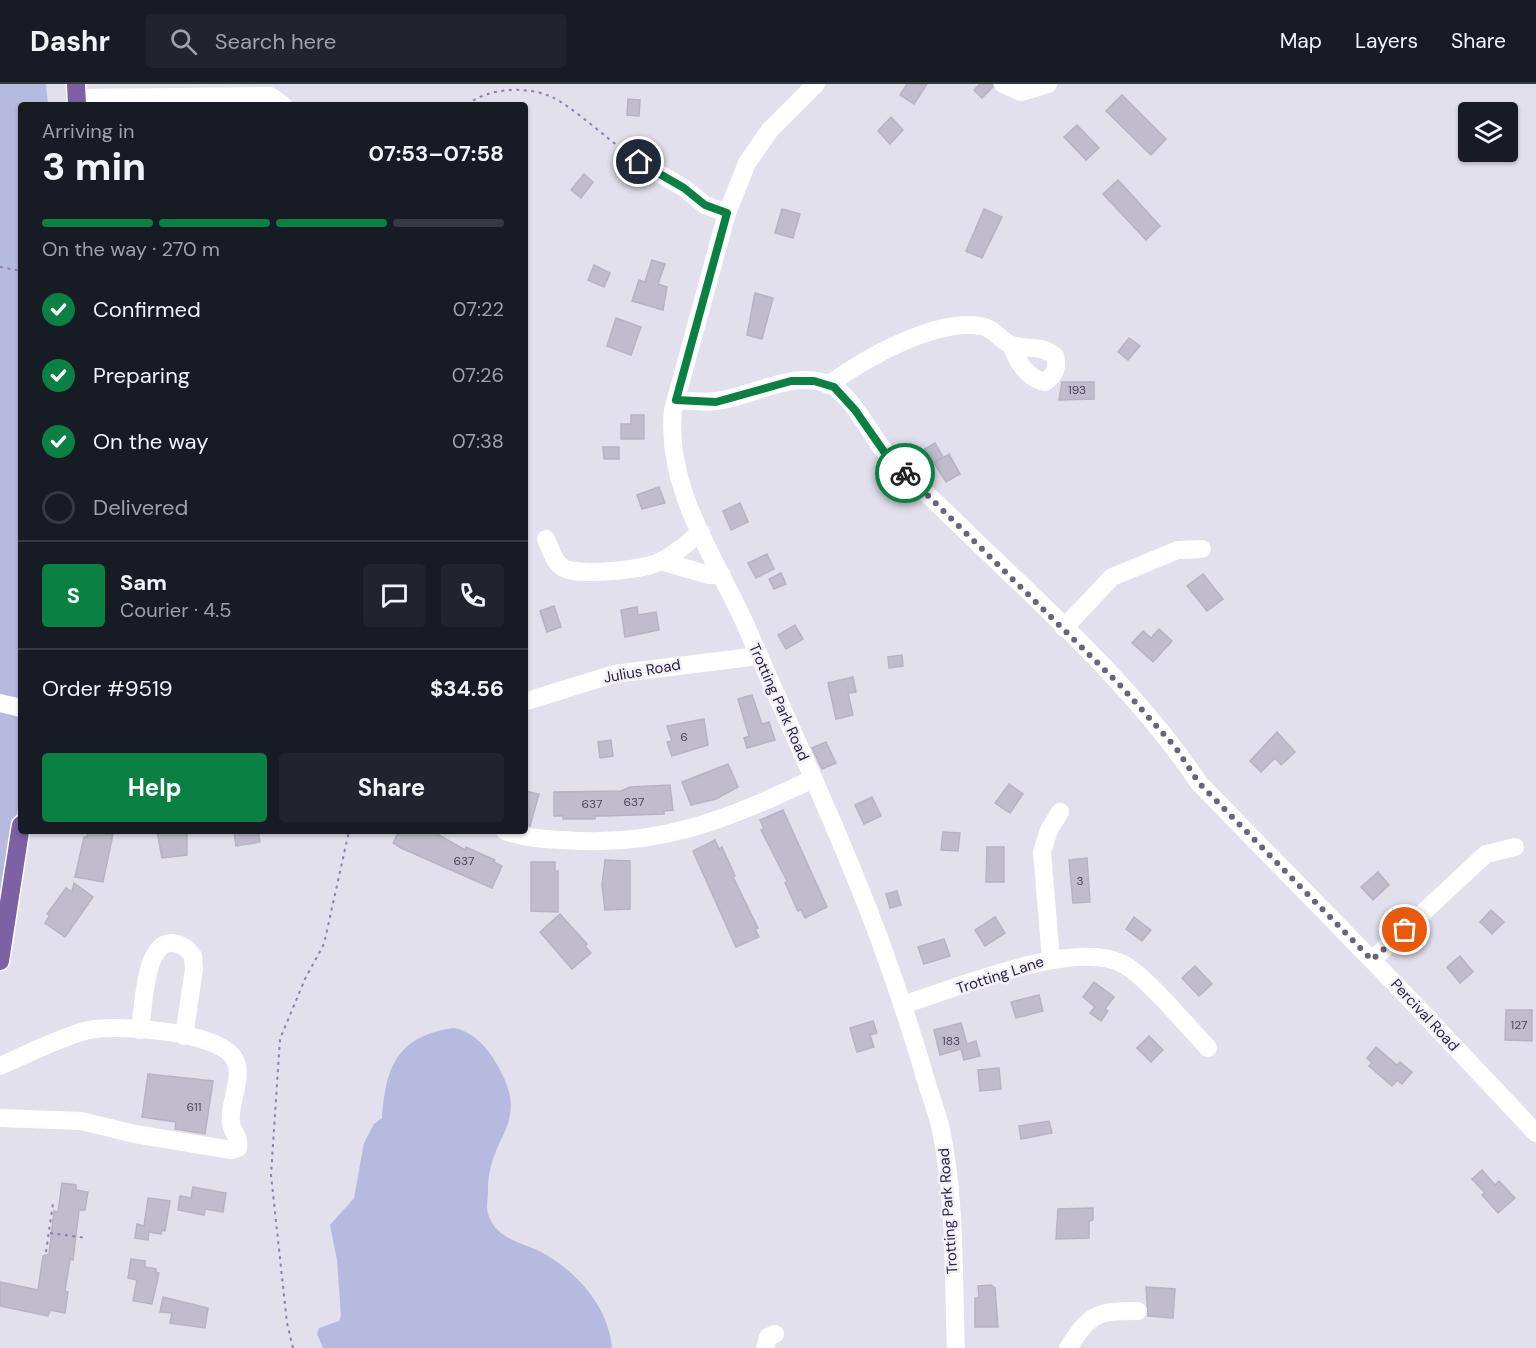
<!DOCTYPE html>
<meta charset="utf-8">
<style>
:root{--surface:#171b24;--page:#20242c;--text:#f1f3f6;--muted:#9ea1a6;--line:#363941;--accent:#0b8043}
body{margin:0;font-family:"DM Sans",sans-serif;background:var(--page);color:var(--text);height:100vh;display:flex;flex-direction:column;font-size:22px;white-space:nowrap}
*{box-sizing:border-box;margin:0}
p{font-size:20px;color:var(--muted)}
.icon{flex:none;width:33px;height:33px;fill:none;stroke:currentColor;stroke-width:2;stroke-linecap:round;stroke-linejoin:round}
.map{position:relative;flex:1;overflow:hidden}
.drawer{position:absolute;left:18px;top:18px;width:510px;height:732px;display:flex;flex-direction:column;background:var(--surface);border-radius:6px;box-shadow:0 2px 4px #0004}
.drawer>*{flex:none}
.controls{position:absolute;left:1458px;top:18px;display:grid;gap:12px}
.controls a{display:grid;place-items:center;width:60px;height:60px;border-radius:6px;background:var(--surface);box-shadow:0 2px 4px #0004;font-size:30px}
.pin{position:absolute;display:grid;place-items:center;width:51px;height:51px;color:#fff;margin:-26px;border:3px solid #fff;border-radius:50%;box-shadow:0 2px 6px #0007}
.courier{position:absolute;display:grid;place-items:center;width:60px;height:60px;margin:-30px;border:4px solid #0b8043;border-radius:50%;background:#fff;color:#222;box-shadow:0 2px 8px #0007}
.overview em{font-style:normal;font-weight:700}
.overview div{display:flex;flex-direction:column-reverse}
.overview{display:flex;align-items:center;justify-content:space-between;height:102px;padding:0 24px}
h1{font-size:39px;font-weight:700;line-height:45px}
.bar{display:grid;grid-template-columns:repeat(4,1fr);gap:9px 6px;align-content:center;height:72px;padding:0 24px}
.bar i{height:8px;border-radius:4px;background:var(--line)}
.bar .active{background:var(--accent)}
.bar p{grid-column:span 4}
.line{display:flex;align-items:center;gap:15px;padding:0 24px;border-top:2px solid var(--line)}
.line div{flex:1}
.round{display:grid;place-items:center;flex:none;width:63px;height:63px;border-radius:6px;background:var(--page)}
ol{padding:0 24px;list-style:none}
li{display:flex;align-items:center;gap:18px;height:66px}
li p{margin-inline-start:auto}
li .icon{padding:6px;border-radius:50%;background:var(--accent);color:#fff;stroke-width:4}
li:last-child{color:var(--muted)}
li i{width:33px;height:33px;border:3px solid var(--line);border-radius:50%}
.action{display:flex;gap:12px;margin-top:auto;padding:12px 24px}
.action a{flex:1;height:69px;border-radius:6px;background:var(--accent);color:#fff;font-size:24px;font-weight:700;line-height:69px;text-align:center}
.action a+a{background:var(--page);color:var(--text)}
header{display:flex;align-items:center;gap:36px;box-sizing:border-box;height:84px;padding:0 30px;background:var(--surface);border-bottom:2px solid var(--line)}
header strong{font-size:28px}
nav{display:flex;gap:33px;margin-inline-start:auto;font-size:21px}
.search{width:420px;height:54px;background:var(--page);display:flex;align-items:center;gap:15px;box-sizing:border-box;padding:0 21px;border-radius:6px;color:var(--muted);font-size:22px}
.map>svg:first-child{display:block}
.green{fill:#b7badf}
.building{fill:#c0bccd;stroke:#b7b2c6;stroke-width:1.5}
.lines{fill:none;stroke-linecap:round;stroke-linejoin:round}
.major-casing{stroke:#fff;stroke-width:21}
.path{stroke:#907eb2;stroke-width:2;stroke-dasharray:3 4.5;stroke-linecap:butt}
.minor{stroke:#fff;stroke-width:18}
.major{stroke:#7c61a5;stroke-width:18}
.done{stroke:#6b637b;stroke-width:6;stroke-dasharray:0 10.8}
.route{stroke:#0b8043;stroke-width:8}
.labels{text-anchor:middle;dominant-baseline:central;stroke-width:5;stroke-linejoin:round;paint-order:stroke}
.number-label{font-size:12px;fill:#504662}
.street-label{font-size:15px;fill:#2b1f3e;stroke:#f2f0f8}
</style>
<header>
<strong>Dashr</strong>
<div class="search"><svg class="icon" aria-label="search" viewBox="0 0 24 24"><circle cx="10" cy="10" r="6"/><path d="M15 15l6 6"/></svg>Search here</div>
<nav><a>Map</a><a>Layers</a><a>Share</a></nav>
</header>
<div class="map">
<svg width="1536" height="1264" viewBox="0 0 1536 1264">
<rect width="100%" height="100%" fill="#e2e0ec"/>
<g class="green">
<polygon points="0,0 46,0 48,21 21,21 21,708 0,816"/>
<path d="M454,944C472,948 483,959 493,974C536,1042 488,1046 488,1107C488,1114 486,1123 488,1130C496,1154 517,1157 537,1166C574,1184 609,1222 612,1264H323L317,1250L319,1244L339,1237L341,1232L337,1176L330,1141L354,1114L364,1059L374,1040L382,1034C386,982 397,952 454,944Z"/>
</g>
<g class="building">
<polygon points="907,0 927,0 914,20 900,11"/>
<polygon points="980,0 992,0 993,3 982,14 974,6"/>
<polygon points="1122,11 1166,55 1151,71 1106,27"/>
<polygon points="628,15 640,16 639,32 627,31"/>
<polygon points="891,33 903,46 890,60 878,47"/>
<polygon points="1077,41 1099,64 1086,76 1064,53"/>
<polygon points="584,90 593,98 581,114 571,106"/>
<polygon points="1118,96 1160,142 1146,156 1103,110"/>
<polygon points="782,125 800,130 793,154 775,149"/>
<polygon points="984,125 1002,133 982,174 966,167"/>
<polygon points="652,176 665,180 658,200 667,203 663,226 632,217 639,196 645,198"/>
<polygon points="594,181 610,189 604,203 588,196"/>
<polygon points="755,209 773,214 762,255 747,251"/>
<polygon points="616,234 641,243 631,271 607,262"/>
<polygon points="1129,254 1140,262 1128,276 1118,268"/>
<polygon points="1062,298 1094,298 1094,315 1059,316"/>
<polygon points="631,331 644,331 644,355 621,355 621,340 631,340"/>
<polygon points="935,359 943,373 926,383 918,369"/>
<polygon points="603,363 619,363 619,375 604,375"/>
<polygon points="949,370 960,390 946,398 934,379"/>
<polygon points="659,403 665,419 642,425 637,411"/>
<polygon points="740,419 748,438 731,446 723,427"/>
<polygon points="767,470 774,485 756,494 748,479"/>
<polygon points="781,489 786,500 774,505 769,495"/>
<polygon points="1203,490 1223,515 1207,527 1187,502"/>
<polygon points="554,522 561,543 547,548 540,527"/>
<polygon points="637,523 638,531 656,528 659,546 625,553 621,526"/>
<polygon points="795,541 803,555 786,565 778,551"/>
<polygon points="1159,545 1172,557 1153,578 1132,559 1143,547 1151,554"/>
<polygon points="902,571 903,582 889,584 888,573"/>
<polygon points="853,593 856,608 848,609 853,631 836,635 828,599"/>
<polygon points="752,611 762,640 769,638 775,656 747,664 744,654 749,652 738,615"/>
<polygon points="704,635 708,661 672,672 667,658 672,657 667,642"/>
<polygon points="1277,648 1295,668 1281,681 1275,674 1261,688 1250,677"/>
<polygon points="611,656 613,672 600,674 598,658"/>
<polygon points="826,658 836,679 822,685 812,664"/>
<polygon points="728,680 738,703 716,715 691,721 682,698"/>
<polygon points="1009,700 1023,710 1010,729 995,719"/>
<polygon points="670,701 673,726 664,727 664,730 604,732 595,732 595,735 563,735 563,732 554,732 554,708 621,707 630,703"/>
<polygon points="525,707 539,710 530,742 525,741"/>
<polygon points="872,713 881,732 864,740 855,721"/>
<polygon points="783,726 827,823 805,834 801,826 798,827 785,799 787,797 761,746 764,745 760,736"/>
<polygon points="88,747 113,750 103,798 75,793 84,753 87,753"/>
<polygon points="157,747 187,747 187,771 162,774"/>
<polygon points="234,747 258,747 260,758 236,762"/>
<polygon points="399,747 432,747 465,766 466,763 495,776 494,778 502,782 492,804 401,764 393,759"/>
<polygon points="943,748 960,749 958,767 941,766"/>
<polygon points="715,756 719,765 722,763 735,792 733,793 758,844 755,845 759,853 736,863 693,767"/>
<polygon points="987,763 1004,763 1004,798 986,798"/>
<polygon points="1087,774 1090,818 1073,819 1069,776"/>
<polygon points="605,776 630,777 630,825 605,826 602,801"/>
<polygon points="531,778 555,778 555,787 558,787 558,828 531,827"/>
<polygon points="1378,788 1389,801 1373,816 1361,803"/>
<polygon points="74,799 93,813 65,853 45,839 50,831 47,830 66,804 72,808"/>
<polygon points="897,807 901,821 890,824 886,810"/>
<polygon points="1491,826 1504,838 1492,850 1480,838"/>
<polygon points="560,830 587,860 585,862 591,869 572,885 540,848"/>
<polygon points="995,833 1005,849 985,862 975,846"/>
<polygon points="1134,833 1151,846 1142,857 1126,845"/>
<polygon points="944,855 950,872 924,880 918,863"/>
<polygon points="1460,872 1473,888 1460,899 1447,883"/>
<polygon points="1195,882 1212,900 1199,912 1182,894"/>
<polygon points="1094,898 1114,913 1105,925 1108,927 1101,937 1090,929 1095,923 1083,913"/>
<polygon points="1039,911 1043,927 1016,934 1011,918"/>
<polygon points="1506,926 1532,926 1532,957 1505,956"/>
<polygon points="873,937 877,949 870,951 874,963 857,968 850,944"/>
<polygon points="961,939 967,960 976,957 980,972 964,976 961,965 940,971 934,946"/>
<polygon points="1149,952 1163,966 1151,978 1137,964"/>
<polygon points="1376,963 1397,981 1400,978 1412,988 1402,1000 1397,996 1392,1002 1369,982 1372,979 1367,974"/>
<polygon points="999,984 1001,1005 980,1007 978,986"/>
<polygon points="148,990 213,997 205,1050 175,1045 176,1038 142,1033"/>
<polygon points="1049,1037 1052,1049 1021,1055 1019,1042"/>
<polygon points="1482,1086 1495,1101 1499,1097 1515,1114 1498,1129 1482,1111 1485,1109 1472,1095"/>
<polygon points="62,1099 76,1101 76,1106 88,1108 85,1126 79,1126 73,1176 70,1175 65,1207 68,1208 65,1229 50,1226 48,1232 0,1222 0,1198 38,1206 43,1172 49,1170 54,1127 58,1128"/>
<polygon points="193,1103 226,1109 223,1128 205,1125 204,1131 178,1126 180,1112 191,1114"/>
<polygon points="148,1114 170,1117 165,1147 162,1146 161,1150 149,1148 148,1156 135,1154 137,1140 144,1142"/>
<polygon points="1093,1124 1093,1136 1089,1137 1089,1154 1056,1155 1058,1125"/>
<polygon points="131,1175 145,1177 145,1183 156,1185 156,1188 159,1189 152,1220 133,1217 137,1196 128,1194"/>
<polygon points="991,1201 995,1204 998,1243 975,1243 975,1214 979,1214 978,1202"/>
<polygon points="1146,1203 1175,1205 1173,1234 1148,1232"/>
<polygon points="163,1213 208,1224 205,1244 170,1239 172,1229 160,1228"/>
</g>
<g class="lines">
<g class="major-casing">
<g id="major">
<polyline points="76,0 77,21"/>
<polyline points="0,877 21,741"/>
</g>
</g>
<g class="path">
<path d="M467,21C489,3 527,2 552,13C571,22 608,55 627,69"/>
<polyline points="0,183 21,187"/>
<polyline points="50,1149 86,1154"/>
<polyline points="46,1168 53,1119"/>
<polyline points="293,1264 287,1239 271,1091 280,955 305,895 324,860 349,747"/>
</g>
<g class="minor">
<path d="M816,0L770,46L747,79L727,129L673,326C665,406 716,474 747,544C791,646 839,747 878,851C895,898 911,945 925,993C930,1010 937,1028 941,1046C956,1117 953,1192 956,1264"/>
<polyline points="1003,0 1021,8 1048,0"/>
<polyline points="77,14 270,12 283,21"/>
<polyline points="639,78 684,104 705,121 727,129"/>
<path d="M828,301C864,275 935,234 981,242C994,244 1000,257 1012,261C1028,267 1038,259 1055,272C1058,284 1055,291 1045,298C1027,295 1017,277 1011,261"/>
<path d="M676,316C689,317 704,319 717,317C753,312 797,284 832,302C852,312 871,352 886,369C906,392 930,412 951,433C1037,517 1132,599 1199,699L1404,909L1536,1049"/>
<path d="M546,455C550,464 554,478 562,483C575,493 643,486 659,478C675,471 687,459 701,448"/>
<polyline points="661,477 709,491 722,491"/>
<polyline points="1064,544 1112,493 1178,466 1202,465"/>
<polyline points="527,617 614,590 759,572"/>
<polyline points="0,619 21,624"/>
<path d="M505,747C524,754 543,755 563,756C659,764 728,735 813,695"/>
<polyline points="1051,875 1042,768 1049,746 1060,728"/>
<polyline points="1372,876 1486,770 1515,763"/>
<path d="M902,921C955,905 1074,854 1123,880C1146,892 1188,943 1208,964"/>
<path d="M140,946C144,922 144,836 187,865L193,872L194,885L184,952"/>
<path d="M0,982C28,970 56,955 85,947C113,939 222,947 235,976C244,995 228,1019 231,1039C232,1049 240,1051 238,1064L231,1066L135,1050L81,1037L0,1034"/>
<polyline points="765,1264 768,1253 775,1250"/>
<path d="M1068,1264C1091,1229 1096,1227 1138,1227"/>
</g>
<use href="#major" class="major"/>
</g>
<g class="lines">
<polyline class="done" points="905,389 1119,600 1176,664 1199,699 1372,876 1405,846"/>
<polyline class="route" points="639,78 684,104 705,121 727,129 676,316 716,318 791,297 814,297 834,303 855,326 885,369 905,389"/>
</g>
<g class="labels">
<g class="number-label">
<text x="1077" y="306">193</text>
<text x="684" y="653">6</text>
<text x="634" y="718">637</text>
<text x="592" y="720">637</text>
<text x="464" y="777">637</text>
<text x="1080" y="797">3</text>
<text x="1519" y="941">127</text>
<text x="951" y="957">183</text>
<text x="194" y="1023">611</text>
</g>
<g class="street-label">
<text transform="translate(642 587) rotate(-10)">Julius Road</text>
<text transform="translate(779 618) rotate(66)">Trotting Park Road</text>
<text transform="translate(1000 891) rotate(-18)">Trotting Lane</text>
<text transform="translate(1425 931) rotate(47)">Percival Road</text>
<text transform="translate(948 1127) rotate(-94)">Trotting Park Road</text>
</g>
</g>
</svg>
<div class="controls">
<a><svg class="icon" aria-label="layers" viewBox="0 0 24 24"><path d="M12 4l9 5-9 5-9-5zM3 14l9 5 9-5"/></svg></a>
</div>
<div class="pin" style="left:1405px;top:846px;background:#ea580c"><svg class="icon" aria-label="bag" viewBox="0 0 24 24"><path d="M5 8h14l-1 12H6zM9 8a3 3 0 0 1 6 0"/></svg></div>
<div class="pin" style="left:639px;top:78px;background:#1f2937"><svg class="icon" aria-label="home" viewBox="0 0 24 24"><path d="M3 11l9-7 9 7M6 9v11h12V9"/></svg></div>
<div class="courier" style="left:905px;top:389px"><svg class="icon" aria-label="bike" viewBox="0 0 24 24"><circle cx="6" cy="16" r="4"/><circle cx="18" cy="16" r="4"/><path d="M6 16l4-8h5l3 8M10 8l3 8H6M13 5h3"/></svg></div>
<section class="drawer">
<div class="overview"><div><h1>3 min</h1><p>Arriving in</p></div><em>07:53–07:58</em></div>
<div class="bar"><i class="active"></i><i class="active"></i><i class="active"></i><i></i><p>On the way · 270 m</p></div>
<ol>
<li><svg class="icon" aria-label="check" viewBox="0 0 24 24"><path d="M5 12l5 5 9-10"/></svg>Confirmed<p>07:22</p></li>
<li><svg class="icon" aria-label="check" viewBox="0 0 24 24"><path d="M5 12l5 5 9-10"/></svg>Preparing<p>07:26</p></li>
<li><svg class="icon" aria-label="check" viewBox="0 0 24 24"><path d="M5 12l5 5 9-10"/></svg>On the way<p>07:38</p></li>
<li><i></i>Delivered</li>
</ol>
<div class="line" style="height:108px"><b class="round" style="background:var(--accent);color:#fff">S</b><div><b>Sam</b><p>Courier · 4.5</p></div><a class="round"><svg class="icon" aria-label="chat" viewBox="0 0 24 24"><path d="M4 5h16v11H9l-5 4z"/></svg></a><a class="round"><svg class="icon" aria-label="phone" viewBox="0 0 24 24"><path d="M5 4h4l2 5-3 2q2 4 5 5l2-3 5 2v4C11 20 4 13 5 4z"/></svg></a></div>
<div class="line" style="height:78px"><div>Order #9519</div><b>$34.56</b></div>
<div class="action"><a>Help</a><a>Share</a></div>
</section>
</div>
